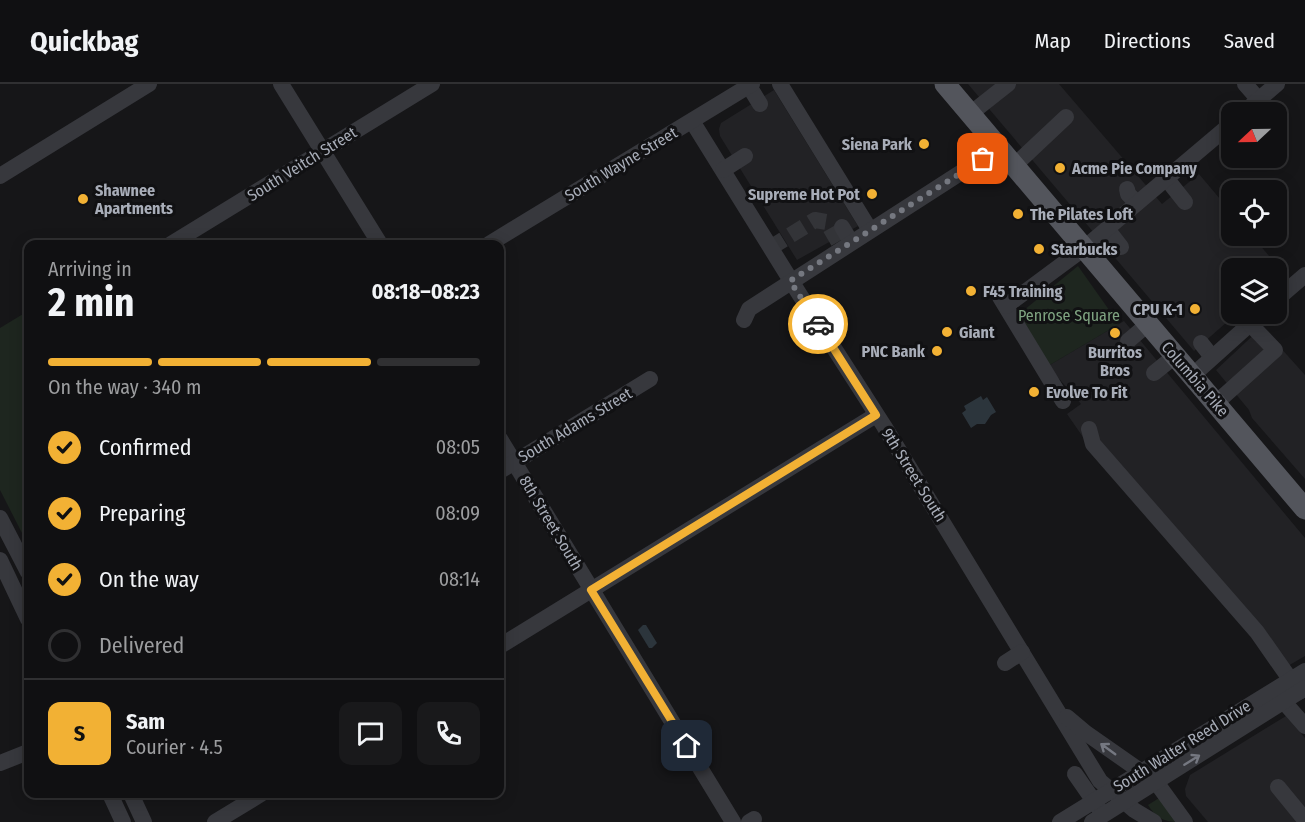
<!DOCTYPE html>
<meta charset="utf-8">
<style>
:root{--surface:#101012;--page:#19191b;--text:#f1f3f6;--muted:#9c9d9f;--line:#303032;--accent:#f2b134}
body{margin:0;font-family:"Fira Sans Condensed",sans-serif;background:var(--page);color:var(--text);height:100vh;display:flex;flex-direction:column;font-size:22px;white-space:nowrap}
*{box-sizing:border-box;margin:0}
p{font-size:20px;color:var(--muted)}
.icon{flex:none;width:33px;height:33px;fill:none;stroke:currentColor;stroke-width:2;stroke-linecap:round;stroke-linejoin:round}
.map{position:relative;flex:1;overflow:hidden}
.sheet{position:absolute;left:24px;top:156px;width:480px;height:558px;display:flex;flex-direction:column;background:var(--surface);border-radius:12px;box-shadow:0 3px 15px #0003,0 0 0 2px var(--line)}
.sheet>*{flex:none}
.needle{width:39px;rotate:248deg}
.controls{position:absolute;left:1221px;top:18px;display:grid;gap:12px}
.controls a{display:grid;place-items:center;width:66px;height:66px;border-radius:12px;background:var(--surface);box-shadow:0 3px 15px #0003,0 0 0 2px var(--line);font-size:30px}
.pin{position:absolute;display:grid;place-items:center;width:51px;height:51px;color:#fff;margin:-26px;border-radius:12px;box-shadow:0 3px 9px #0006}
.courier{position:absolute;display:grid;place-items:center;width:60px;height:60px;margin:-30px;border:4px solid #f2b134;border-radius:50%;background:#fff;color:#222;box-shadow:0 2px 8px #0007}
.headline em{font-style:normal;font-weight:700}
.headline div{display:flex;flex-direction:column-reverse}
.headline{display:flex;align-items:center;justify-content:space-between;height:102px;padding:0 24px}
h1{font-size:39px;font-weight:700;line-height:45px}
.bar{display:grid;grid-template-columns:repeat(4,1fr);gap:9px 6px;align-content:center;height:72px;padding:0 24px}
.bar i{height:8px;border-radius:4px;background:var(--line)}
.bar .on{background:var(--accent)}
.bar p{grid-column:span 4}
.line{display:flex;align-items:center;gap:15px;padding:0 24px;border-top:2px solid var(--line)}
.line div{flex:1}
.round{display:grid;place-items:center;flex:none;width:63px;height:63px;border-radius:12px;background:var(--page)}
ol{padding:0 24px;list-style:none}
li{display:flex;align-items:center;gap:18px;height:66px}
li p{margin-inline-start:auto}
li .icon{padding:6px;border-radius:50%;background:var(--accent);color:#111;stroke-width:4}
li:last-child{color:var(--muted)}
li i{width:33px;height:33px;border:3px solid var(--line);border-radius:50%}
header{display:flex;align-items:center;gap:36px;box-sizing:border-box;height:84px;padding:0 30px;background:var(--surface);border-bottom:2px solid var(--line)}
header strong{font-size:28px}
nav{display:flex;gap:33px;margin-inline-start:auto;font-size:21px}
.map>svg:first-child{display:block}
.built{fill:#222225}
.green{fill:#1e261f}
.water{fill:#2c353c}
.lines{fill:none;stroke-linecap:round;stroke-linejoin:round}
.minor-tunnel{stroke:#333438;stroke-width:16;stroke-dasharray:16 8;stroke-linecap:butt}
.minor{stroke:#37383d;stroke-width:16}
.major{stroke:#53555c;stroke-width:21}
.oneway{stroke:#757881}
.done{stroke:#757880;stroke-width:6;stroke-dasharray:0 10.8}
.route{stroke:#f2b134;stroke-width:8}
.poi-dot{fill:#f2b134;stroke:#111113;stroke-width:2}
.labels{text-anchor:middle;dominant-baseline:central;stroke-width:6;stroke-linejoin:round;paint-order:stroke}
.poi-label{font-size:16px;font-weight:bold;fill:#a8adb8;stroke:#111113;text-anchor:start}
.street-label{font-size:16px;fill:#a8adb8;stroke:#111113}
.park-label{font-size:16px;fill:#7fa381;stroke:#111113}
</style>
<header>
<strong>Quickbag</strong>
<nav><a>Map</a><a>Directions</a><a>Saved</a></nav>
</header>
<div class="map">
<svg width="1305" height="738" viewBox="0 0 1305 738">
<rect width="100%" height="100%" fill="#161618"/>
<g class="built">
<polygon points="968,0 1059,0 1162,120 1199,90 1231,128 1232,152 1252,152 1282,187 1277,192 1276,184 1232,184 1232,230 1236,230 1194,267"/>
<polygon points="774,6 858,142 797,176 736,78 720,52 719,45 721,39"/>
<polygon points="1124,237 1305,454 1305,572 1281,586 1094,369 1067,330 1081,320 1048,282"/>
<polygon points="1262,243 1305,291 1305,395 1252,334 1249,326 1216,286"/>
<polygon points="1286,632 1305,654 1305,738 1208,738 1186,712 1185,705 1190,691"/>
</g>
<g class="green">
<polygon points="1078,182 1119,240 1048,282 1018,231"/>
<polygon points="28,227 28,453 22,449 0,406 0,244"/>
<path d="M1159,714L1179,738C1164,738 1156,734 1148,721Z"/>
</g>
<g class="water">
<polygon points="981,312 983,316 987,313 996,328 991,331 985,340 977,340 971,344 962,329 966,326 964,322"/>
<polygon points="643,541 646,541 657,559 652,564 649,564 638,546"/>
</g>
<g class="lines">
<polyline class="minor-tunnel" points="770,164 815,136 827,138 842,164"/>
<g class="minor">
<polyline points="281,0 380,160"/>
<polyline points="780,0 870,146"/>
<polyline points="1245,0 1259,16"/>
<polyline points="749,2 760,20"/>
<polyline points="1244,28 1277,0"/>
<polyline points="970,30 1008,0"/>
<polyline points="692,37 798,208 884,342 1100,697 1134,726 1154,738"/>
<polyline points="1014,82 1066,33"/>
<polyline points="723,86 745,72"/>
<polyline points="0,92 149,0"/>
<polyline points="1166,94 1185,118"/>
<polyline points="1127,105 1128,110 1137,119"/>
<polyline points="842,143 851,158"/>
<polyline points="1107,145 1121,163"/>
<polyline points="171,160 432,0"/>
<polyline points="489,160 752,0"/>
<polyline points="1000,213 1063,317"/>
<polyline points="1276,216 1305,191"/>
<polyline points="1006,222 1083,165 1232,39"/>
<polyline points="744,236 749,225 999,64"/>
<polyline points="1128,257 1148,240"/>
<polyline points="1201,259 1212,273"/>
<polyline points="1154,289 1175,272"/>
<polyline points="1192,292 1261,230"/>
<polyline points="1216,319 1275,266 1250,240"/>
<polyline points="1089,345 1093,360 1257,548 1299,608"/>
<polyline points="500,355 733,738"/>
<polyline points="500,387 650,295"/>
<polyline points="0,434 28,488"/>
<polyline points="0,476 28,535"/>
<polyline points="500,562 876,331"/>
<polyline points="1005,579 1022,568"/>
<polyline points="1284,618 1305,642"/>
<polyline points="1067,633 1086,649 1156,698 1185,738"/>
<polyline points="0,679 28,668"/>
<polyline points="1075,690 1100,726"/>
<polyline points="1278,703 1305,736"/>
<polyline points="110,710 123,738"/>
<polyline points="131,710 144,738"/>
<polyline points="215,738 261,710"/>
<polyline points="749,738 754,735"/>
<polyline points="1060,738 1305,587"/>
<polyline points="1092,738 1305,604"/>
</g>
<polyline class="major" points="945,0 1305,425"/>
</g>
<defs><path id="oneway-shaft" d="M-6 0H5M1.5-3L5.5 0L1.5 3" fill="none" stroke-width="1.6" stroke-linecap="round" stroke-linejoin="round" transform="scale(1.5)"/></defs>
<g class="oneway">
<use href="#oneway-shaft" transform="translate(1108 665) rotate(-144)"/>
<use href="#oneway-shaft" transform="translate(1192 676) rotate(-32)"/>
</g>
<g class="lines">
<polyline class="done" points="818,240 790,197 983,75"/>
<polyline class="route" points="687,662 591,506 876,331 818,240"/>
</g>
<g class="poi-dot">
<circle cx="924" cy="60" r="6"/>
<circle cx="1060" cy="84" r="6"/>
<circle cx="872" cy="110" r="6"/>
<circle cx="83" cy="115" r="6"/>
<circle cx="1018" cy="130" r="6"/>
<circle cx="1039" cy="165" r="6"/>
<circle cx="971" cy="207" r="6"/>
<circle cx="1195" cy="225" r="6"/>
<circle cx="947" cy="248" r="6"/>
<circle cx="1115" cy="249" r="6"/>
<circle cx="937" cy="267" r="6"/>
<circle cx="1034" cy="308" r="6"/>
</g>
<g class="labels">
<g class="poi-label">
<text x="912" y="60" text-anchor="end">Siena Park</text>
<text x="1072" y="84">Acme Pie Company</text>
<text x="95" y="106">Shawnee<tspan x="95" dy="18">Apartments</tspan></text>
<text x="860" y="110" text-anchor="end">Supreme Hot Pot</text>
<text x="1030" y="130">The Pilates Loft</text>
<text x="1051" y="165">Starbucks</text>
<text x="983" y="207">F45 Training</text>
<text x="1183" y="225" text-anchor="end">CPU K-1</text>
<text x="959" y="248">Giant</text>
<text x="925" y="267" text-anchor="end">PNC Bank</text>
<text x="1115" y="268" text-anchor="middle">Burritos<tspan x="1115" dy="18">Bros</tspan></text>
<text x="1046" y="308">Evolve To Fit</text>
</g>
<g class="street-label">
<text transform="translate(302 80) rotate(-32)">South Veitch Street</text>
<text transform="translate(621 80) rotate(-31)">South Wayne Street</text>
<text transform="translate(1195 295) rotate(49)">Columbia Pike</text>
<text transform="translate(575 341) rotate(-31)">South Adams Street</text>
<text transform="translate(914 391) rotate(58)">9th Street South</text>
<text transform="translate(551 439) rotate(59)">8th Street South</text>
<text transform="translate(1182 662) rotate(-32)">South Walter Reed Drive</text>
</g>
<g class="park-label">
<text x="1069" y="231">Penrose Square</text>
</g>
</g>
</svg>
<div class="controls">
<a><svg class="needle" viewBox="-14 -14 28 28"><path d="M0-13l5 13h-10z" fill="#e53935"/><path d="M0 13l5-13h-10z" fill="#9c9d9f"/></svg></a>
<a><svg class="icon" aria-label="locate" viewBox="0 0 24 24"><circle cx="12" cy="12" r="6"/><path d="M12 2v4M12 18v4M2 12h4M18 12h4"/></svg></a>
<a><svg class="icon" aria-label="layers" viewBox="0 0 24 24"><path d="M12 4l9 5-9 5-9-5zM3 14l9 5 9-5"/></svg></a>
</div>
<div class="pin" style="left:983px;top:75px;background:#ea580c"><svg class="icon" aria-label="bag" viewBox="0 0 24 24"><path d="M5 8h14l-1 12H6zM9 8a3 3 0 0 1 6 0"/></svg></div>
<div class="pin" style="left:687px;top:662px;background:#1f2937"><svg class="icon" aria-label="home" viewBox="0 0 24 24"><path d="M3 11l9-7 9 7M6 9v11h12V9"/></svg></div>
<div class="courier" style="left:818px;top:240px"><svg class="icon" aria-label="car" viewBox="0 0 24 24"><path d="M5 17H2v-5l4-1 3-4h7l3 4 3 1v5h-3M9 17h6M6 11h13"/><circle cx="7" cy="17" r="2"/><circle cx="17" cy="17" r="2"/></svg></div>
<section class="sheet">
<div class="headline"><div><h1>2 min</h1><p>Arriving in</p></div><em>08:18–08:23</em></div>
<div class="bar"><i class="on"></i><i class="on"></i><i class="on"></i><i></i><p>On the way · 340 m</p></div>
<ol>
<li><svg class="icon" aria-label="check" viewBox="0 0 24 24"><path d="M5 12l5 5 9-10"/></svg>Confirmed<p>08:05</p></li>
<li><svg class="icon" aria-label="check" viewBox="0 0 24 24"><path d="M5 12l5 5 9-10"/></svg>Preparing<p>08:09</p></li>
<li><svg class="icon" aria-label="check" viewBox="0 0 24 24"><path d="M5 12l5 5 9-10"/></svg>On the way<p>08:14</p></li>
<li><i></i>Delivered</li>
</ol>
<div class="line" style="height:108px"><b class="round" style="background:var(--accent);color:#111">S</b><div><b>Sam</b><p>Courier · 4.5</p></div><a class="round"><svg class="icon" aria-label="chat" viewBox="0 0 24 24"><path d="M4 5h16v11H9l-5 4z"/></svg></a><a class="round"><svg class="icon" aria-label="phone" viewBox="0 0 24 24"><path d="M5 4h4l2 5-3 2q2 4 5 5l2-3 5 2v4C11 20 4 13 5 4z"/></svg></a></div>
</section>
</div>
